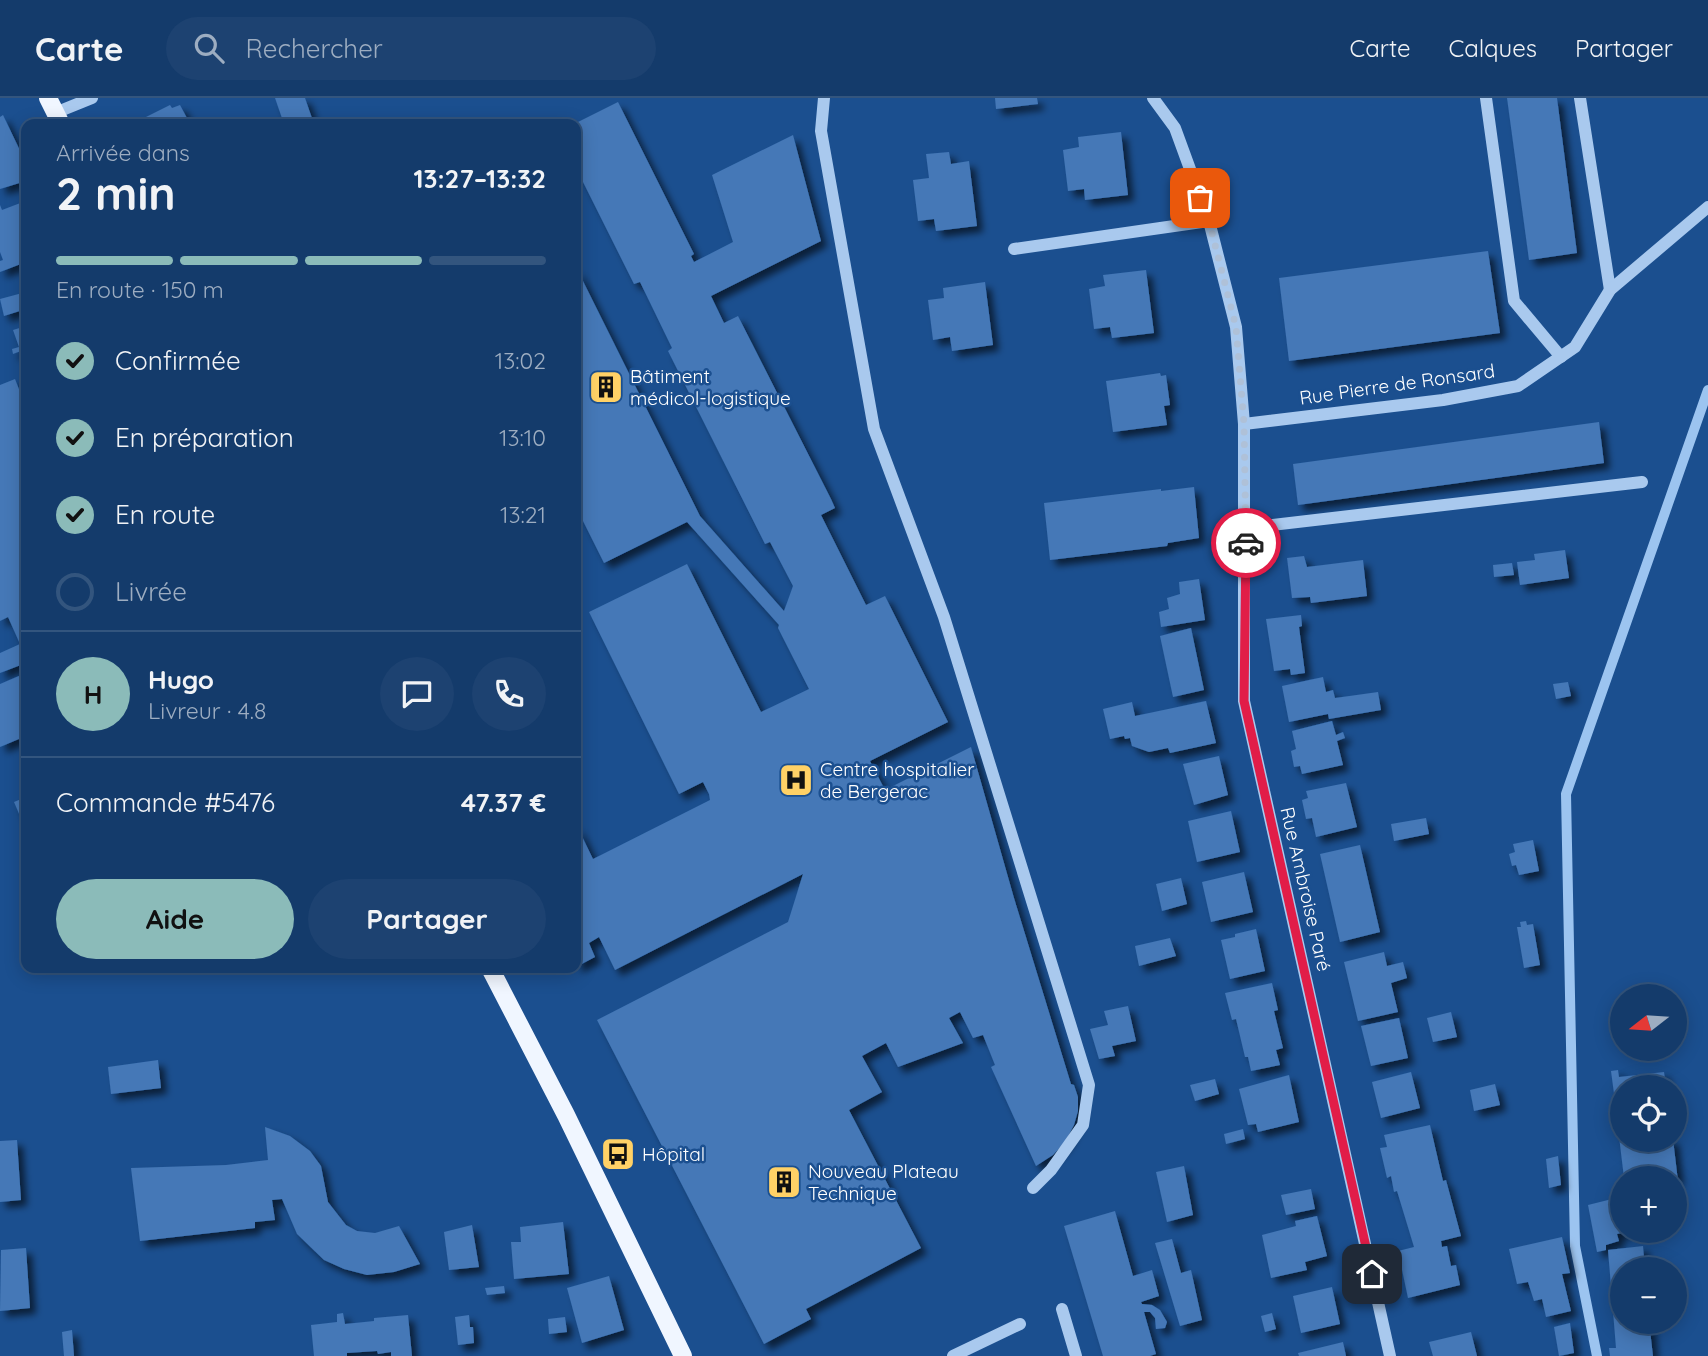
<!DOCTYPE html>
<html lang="fr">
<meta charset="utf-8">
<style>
:root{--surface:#143b6b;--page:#1d4271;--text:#f1f3f6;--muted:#9dadc1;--line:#33557e;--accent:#8bbbb9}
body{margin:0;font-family:Quicksand,sans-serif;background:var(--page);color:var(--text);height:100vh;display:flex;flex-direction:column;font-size:26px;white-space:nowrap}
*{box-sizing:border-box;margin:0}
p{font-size:23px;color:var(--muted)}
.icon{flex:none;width:38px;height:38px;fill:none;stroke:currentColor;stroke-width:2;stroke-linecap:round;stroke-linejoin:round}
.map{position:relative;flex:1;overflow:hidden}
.drawer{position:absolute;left:21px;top:21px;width:560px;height:854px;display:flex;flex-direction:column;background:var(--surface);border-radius:14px;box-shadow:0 4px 18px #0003,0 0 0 2px var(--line)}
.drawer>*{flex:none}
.needle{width:46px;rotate:253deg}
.fabs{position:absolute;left:1610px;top:886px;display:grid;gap:14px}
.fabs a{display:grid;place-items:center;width:77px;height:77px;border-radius:50%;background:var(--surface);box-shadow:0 4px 18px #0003,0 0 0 2px var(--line);font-size:35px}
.pin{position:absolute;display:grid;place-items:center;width:60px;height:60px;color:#fff;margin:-30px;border-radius:14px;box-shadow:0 4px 10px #0006}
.courier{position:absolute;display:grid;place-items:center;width:70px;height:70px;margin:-35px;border:5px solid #e11d48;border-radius:50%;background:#fff;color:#222;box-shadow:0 2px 9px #0007}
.head em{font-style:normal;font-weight:700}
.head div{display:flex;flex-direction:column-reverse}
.head{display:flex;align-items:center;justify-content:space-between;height:119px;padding:0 35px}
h1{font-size:46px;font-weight:700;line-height:52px}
.bar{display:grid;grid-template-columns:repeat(4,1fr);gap:10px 7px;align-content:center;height:84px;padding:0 35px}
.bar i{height:9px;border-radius:5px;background:var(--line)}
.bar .selected{background:var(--accent)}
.bar p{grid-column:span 4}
.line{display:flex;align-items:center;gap:18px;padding:0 35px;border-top:2px solid var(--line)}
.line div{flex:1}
.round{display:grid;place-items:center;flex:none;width:74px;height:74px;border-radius:37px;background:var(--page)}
ol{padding:0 35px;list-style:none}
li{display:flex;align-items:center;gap:21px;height:77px}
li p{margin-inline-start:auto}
li .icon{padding:7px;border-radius:50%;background:var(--accent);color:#111;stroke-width:4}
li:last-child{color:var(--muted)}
li i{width:38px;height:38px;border:4px solid var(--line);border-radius:50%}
.cta{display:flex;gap:14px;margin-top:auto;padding:14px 35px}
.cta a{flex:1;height:80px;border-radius:42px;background:var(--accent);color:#111;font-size:28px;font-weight:700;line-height:80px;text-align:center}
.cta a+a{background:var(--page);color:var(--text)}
header{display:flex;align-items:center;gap:42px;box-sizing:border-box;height:98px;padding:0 35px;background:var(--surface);border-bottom:2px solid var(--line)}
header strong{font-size:33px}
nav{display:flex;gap:38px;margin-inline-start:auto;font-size:24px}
.search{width:490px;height:63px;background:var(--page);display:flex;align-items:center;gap:18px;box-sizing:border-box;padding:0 24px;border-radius:38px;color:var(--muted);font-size:26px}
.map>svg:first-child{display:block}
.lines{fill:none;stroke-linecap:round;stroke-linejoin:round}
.stream{stroke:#9cc4f0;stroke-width:10}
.building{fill:#4478b7;filter:url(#shadow)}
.minor{stroke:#a9c9ee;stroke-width:12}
.major{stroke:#f0f6ff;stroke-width:18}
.done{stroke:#afc1d8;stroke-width:7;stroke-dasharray:0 12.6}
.route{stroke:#e11d48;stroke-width:9}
.labels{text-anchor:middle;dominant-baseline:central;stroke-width:5;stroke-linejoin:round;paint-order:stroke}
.poi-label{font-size:19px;fill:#fff;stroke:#1b4f8f;text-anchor:start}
.street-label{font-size:19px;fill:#fff;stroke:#1b4f8f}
</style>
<header>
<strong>Carte</strong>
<div class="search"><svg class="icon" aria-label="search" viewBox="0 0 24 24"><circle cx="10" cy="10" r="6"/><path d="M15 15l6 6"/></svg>Rechercher</div>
<nav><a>Carte</a><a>Calques</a><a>Partager</a></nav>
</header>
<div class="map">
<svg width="1708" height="1258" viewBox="0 0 1708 1258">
<defs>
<filter id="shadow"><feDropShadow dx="6" dy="6" stdDeviation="3.5" flood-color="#0009"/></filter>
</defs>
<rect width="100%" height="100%" fill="#1b4f8f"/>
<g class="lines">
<polyline class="stream" points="1597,1258 1575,1148 1566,696 1708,292"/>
</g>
<g class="building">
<polygon points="275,0 305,0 314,26 284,26"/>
<polygon points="995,0 1037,0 1038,6 996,11"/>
<polygon points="1507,0 1557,0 1577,155 1529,162"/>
<polygon points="618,4 694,156 691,158 694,164 733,144 712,77 793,37 821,143 711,198 724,225 738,218 831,401 835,410 821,417 866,507 885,498 948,624 870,663 885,692 971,649 1014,800 1071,986 1074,987 1078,999 1078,1013 1074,1027 1065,1044 1053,1057 1036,1068 991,969 995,967 983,937 973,940 960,914 949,920 963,945 898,969 886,945 862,958 882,994 849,1012 921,1150 806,1211 811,1221 764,1246 597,922 788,824 803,776 615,872 599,839 589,845 595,859 576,869 576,726 593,761 710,702 709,696 703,684 679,696 589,514 687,466 761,614 809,591 778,530 779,527 687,424 604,465 576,409 576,169 700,418 784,513 793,488 770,444 765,446 668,253 672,250 640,184 634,186 576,70 576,25"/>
<polygon points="170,7 172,10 180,7 188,22 180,26 132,26"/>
<polygon points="3,17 26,65 26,83 0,91 0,19"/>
<polygon points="1121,34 1128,97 1085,102 1084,91 1068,93 1063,52 1079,49 1078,39"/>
<polygon points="949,54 951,66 969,63 977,128 936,133 934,121 918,123 913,82 929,80 926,56"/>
<polygon points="23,104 26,113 26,164 0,174 0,163 3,162 0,154 0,107 2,112"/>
<polygon points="1488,153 1500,235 1289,263 1279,180"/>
<polygon points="1146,172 1154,235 1112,240 1110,229 1094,231 1089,191 1105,188 1103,177"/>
<polygon points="985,184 993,247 952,253 950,239 933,242 928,202 944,200 943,190"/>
<polygon points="26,194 26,211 4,218 0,201"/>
<polygon points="26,228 26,251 13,256 12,251 19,249 13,232"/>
<polygon points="1160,275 1161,278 1166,277 1170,307 1164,308 1167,327 1113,334 1106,283"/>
<polygon points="15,281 26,309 26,565 0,575 0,555 20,546 8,519 0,523 0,287"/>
<polygon points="1599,324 1604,365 1298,407 1293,366"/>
<polygon points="1194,389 1199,440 1168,445 1167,448 1050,462 1044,405 1161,391 1161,393"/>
<polygon points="1565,452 1569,480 1520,487 1517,464 1535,462 1534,456"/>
<polygon points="1304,458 1307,469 1363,462 1367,498 1311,505 1310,499 1292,500 1287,460"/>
<polygon points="1512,465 1514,477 1494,479 1493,467"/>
<polygon points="1199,481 1205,522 1161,529 1159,514 1169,511 1167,500 1180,496 1179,484"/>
<polygon points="1301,517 1302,528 1299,529 1305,575 1291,577 1290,571 1274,573 1266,521"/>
<polygon points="1191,530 1204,592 1173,599 1160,538"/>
<polygon points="26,575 26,638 0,649 0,586"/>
<polygon points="1323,579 1326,594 1333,592 1335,600 1378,594 1381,612 1329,621 1328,616 1289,624 1282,588"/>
<polygon points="1568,584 1571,598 1556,601 1553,586"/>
<polygon points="1206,603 1216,645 1170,655 1168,650 1149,654 1132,648 1130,640 1125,641 1124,638 1110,641 1103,611 1132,604 1135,618"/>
<polygon points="1332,623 1336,637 1343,634 1345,640 1337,643 1343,667 1302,676 1300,668 1294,669 1291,653 1296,651 1292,633"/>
<polygon points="1219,658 1228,697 1194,707 1183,666"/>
<polygon points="1346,685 1357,729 1316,739 1312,720 1306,721 1302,702 1308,700 1306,693"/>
<polygon points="26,699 26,732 14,704"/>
<polygon points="1231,713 1240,754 1197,764 1188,723"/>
<polygon points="1426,720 1429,736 1394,743 1391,726"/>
<polygon points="1533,742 1539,773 1519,777 1516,767 1512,768 1509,756 1515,754 1513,746"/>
<polygon points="1360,747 1380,834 1340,844 1320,756"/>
<polygon points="1244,774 1253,814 1211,824 1202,784"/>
<polygon points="1181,780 1187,806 1162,813 1156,786"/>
<polygon points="1526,823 1527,827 1533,826 1540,867 1524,870 1517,829 1521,829 1520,824"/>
<polygon points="1256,831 1265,873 1230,881 1221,842 1235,839 1235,836"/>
<polygon points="1170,840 1176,858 1139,868 1135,848"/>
<polygon points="1384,854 1387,868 1403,864 1407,880 1391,885 1398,914 1358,923 1344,864"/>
<polygon points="1272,885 1278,912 1274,913 1283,950 1276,952 1280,967 1251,973 1248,959 1245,959 1236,921 1232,922 1225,895"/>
<polygon points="1128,908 1136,943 1112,948 1115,958 1099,961 1090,931 1108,927 1104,913"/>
<polygon points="1451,914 1457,939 1433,944 1427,920"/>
<polygon points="1399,920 1408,960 1371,968 1361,928"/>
<polygon points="158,962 161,990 111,996 108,969"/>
<polygon points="1618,972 1619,979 1664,974 1666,989 1622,989 1622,1018 1617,1018 1611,973"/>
<polygon points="1411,974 1420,1010 1381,1020 1372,984"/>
<polygon points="1289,977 1299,1024 1258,1034 1256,1026 1248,1027 1239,991"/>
<polygon points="1215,981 1219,996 1195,1003 1190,987"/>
<polygon points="1495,986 1500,1007 1474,1013 1470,992"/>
<polygon points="1430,1027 1443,1083 1446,1082 1461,1138 1441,1143 1442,1149 1447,1148 1451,1168 1456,1167 1460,1187 1408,1200 1398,1153 1414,1149 1397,1093 1394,1094 1391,1078 1387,1080 1380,1050 1387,1049 1384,1037"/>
<polygon points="265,1029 290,1038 310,1053 321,1068 328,1104 346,1127 357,1133 375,1135 399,1128 420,1166 394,1174 367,1177 344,1171 324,1162 297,1136 282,1101 272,1102 275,1122 255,1124 255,1130 140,1143 131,1070 226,1067 268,1062"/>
<polygon points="1618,1030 1622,1030 1622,1041 1673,1041 1678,1083 1675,1083 1675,1080 1624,1080"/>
<polygon points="1243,1031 1245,1041 1226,1046 1224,1036"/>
<polygon points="17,1042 21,1102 0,1104 0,1043"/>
<polygon points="1558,1058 1561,1087 1549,1090 1546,1061"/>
<polygon points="1184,1068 1193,1117 1167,1124 1156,1074"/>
<polygon points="1311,1091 1315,1111 1286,1117 1281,1097"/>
<polygon points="1616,1100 1622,1122 1622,1132 1631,1133 1617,1136 1619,1143 1606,1147 1606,1152 1597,1154 1588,1107"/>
<polygon points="1115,1113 1133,1178 1152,1172 1159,1198 1141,1204 1142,1206 1152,1207 1160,1212 1167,1224 1165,1230 1156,1231 1155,1220 1150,1214 1144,1214 1156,1256 1150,1258 1103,1258 1064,1128"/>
<polygon points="1317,1118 1327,1158 1305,1164 1307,1172 1271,1180 1262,1137 1296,1128 1295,1123"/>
<polygon points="563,1124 569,1176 514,1181 511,1144 521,1144 520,1129"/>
<polygon points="472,1127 479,1169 449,1172 444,1134"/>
<polygon points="1562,1139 1570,1175 1562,1176 1571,1213 1546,1219 1542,1201 1534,1203 1528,1184 1517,1186 1509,1151"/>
<polygon points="1172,1141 1181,1175 1191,1172 1202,1222 1180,1228 1155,1145"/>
<polygon points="1643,1148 1645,1171 1622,1171 1622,1223 1649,1223 1653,1258 1610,1258 1609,1250 1616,1250 1608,1152"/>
<polygon points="26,1150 30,1210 0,1213 1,1152"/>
<polygon points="609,1178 624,1232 582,1245 567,1190"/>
<polygon points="504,1188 505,1195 487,1197 485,1190"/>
<polygon points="1332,1189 1340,1226 1301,1235 1293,1198"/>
<polygon points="343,1215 345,1226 374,1223 374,1220 408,1217 412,1258 391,1258 391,1254 378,1256 377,1253 347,1255 347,1258 314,1258 311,1227 337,1224 337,1216"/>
<polygon points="1272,1215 1276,1231 1265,1234 1261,1218"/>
<polygon points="469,1217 470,1229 473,1229 474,1245 458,1247 455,1219"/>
<polygon points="565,1219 567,1234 549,1236 548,1221"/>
<polygon points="1570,1225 1574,1255 1559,1258 1554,1229"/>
<polygon points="72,1232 74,1258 64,1258 62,1234"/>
<polygon points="1471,1234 1477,1258 1433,1258 1429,1244"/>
<polygon points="1343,1244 1346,1258 1299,1258 1298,1255"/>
</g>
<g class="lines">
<g class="minor">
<polyline points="824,0 821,33 874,331 944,519 1089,987 1083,1027 1051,1072 1033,1090"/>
<polyline points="1153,0 1175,30 1209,123 1236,229 1244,326 1244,603 1390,1258"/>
<polyline points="1486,0 1514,203 1561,259"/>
<polyline points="1580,0 1610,192"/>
<polyline points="55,15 92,0"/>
<polyline points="1014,151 1209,123"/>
<polyline points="1244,326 1443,302 1518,288 1575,249 1610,192 1708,109"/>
<polyline points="1246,430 1642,384"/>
<polyline points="1062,1211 1076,1258"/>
<polyline points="953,1258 1020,1226"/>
</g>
<g class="major">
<polyline points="48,0 61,26"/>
<polyline points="490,870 566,1017 683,1258"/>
</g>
</g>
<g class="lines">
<polyline class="done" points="1200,100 1209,123 1236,229 1244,326 1246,445"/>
<polyline class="route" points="1246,445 1244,603 1372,1176"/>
</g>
<defs>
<g id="building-square" transform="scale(1.75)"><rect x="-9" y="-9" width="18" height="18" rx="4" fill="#ffd166" stroke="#1b4f8f"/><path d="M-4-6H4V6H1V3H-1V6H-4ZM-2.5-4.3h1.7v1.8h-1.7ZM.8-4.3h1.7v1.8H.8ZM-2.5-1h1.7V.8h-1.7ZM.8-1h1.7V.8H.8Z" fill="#111"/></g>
<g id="hospital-square" transform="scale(1.75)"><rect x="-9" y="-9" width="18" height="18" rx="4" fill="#ffd166" stroke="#1b4f8f"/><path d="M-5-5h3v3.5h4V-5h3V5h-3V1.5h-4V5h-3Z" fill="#111"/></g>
<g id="bus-square" transform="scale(1.75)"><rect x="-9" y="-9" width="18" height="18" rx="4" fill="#ffd166" stroke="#1b4f8f"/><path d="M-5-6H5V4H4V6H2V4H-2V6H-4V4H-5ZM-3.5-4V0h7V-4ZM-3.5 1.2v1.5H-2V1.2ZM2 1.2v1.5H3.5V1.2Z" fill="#111"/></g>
</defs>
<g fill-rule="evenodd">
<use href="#building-square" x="606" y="289"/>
<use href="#hospital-square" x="796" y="682"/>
<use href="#bus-square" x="618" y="1056"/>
<use href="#building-square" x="784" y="1084"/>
</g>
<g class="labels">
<g class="poi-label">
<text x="630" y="278">Bâtiment<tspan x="630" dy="22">médicol-logistique</tspan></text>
<text x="820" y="671">Centre hospitalier<tspan x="820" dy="22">de Bergerac</tspan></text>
<text x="642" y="1056">Hôpital</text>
<text x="808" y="1073">Nouveau Plateau<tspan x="808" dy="22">Technique</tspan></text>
</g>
<g class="street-label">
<text transform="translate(1397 286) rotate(-8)">Rue Pierre de Ronsard</text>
<text transform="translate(1306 791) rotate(77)">Rue Ambroise Paré</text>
</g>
</g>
</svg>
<div class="fabs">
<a><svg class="needle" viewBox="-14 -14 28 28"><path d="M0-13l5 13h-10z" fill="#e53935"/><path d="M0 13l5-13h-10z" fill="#9dadc1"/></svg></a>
<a><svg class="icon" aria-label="locate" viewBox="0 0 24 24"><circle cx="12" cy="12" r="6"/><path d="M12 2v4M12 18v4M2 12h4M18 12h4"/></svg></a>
<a>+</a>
<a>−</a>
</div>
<div class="pin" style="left:1200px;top:100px;background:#ea580c"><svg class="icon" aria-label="bag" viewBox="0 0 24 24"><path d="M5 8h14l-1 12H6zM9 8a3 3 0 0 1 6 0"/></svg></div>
<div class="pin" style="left:1372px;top:1176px;background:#1f2937"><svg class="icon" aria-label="home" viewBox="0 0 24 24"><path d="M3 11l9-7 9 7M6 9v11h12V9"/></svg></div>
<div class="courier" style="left:1246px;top:445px"><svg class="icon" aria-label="car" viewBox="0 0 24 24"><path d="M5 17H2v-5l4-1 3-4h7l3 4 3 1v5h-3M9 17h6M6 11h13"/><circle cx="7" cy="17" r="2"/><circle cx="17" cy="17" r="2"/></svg></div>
<section class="drawer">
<div class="head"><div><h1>2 min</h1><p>Arrivée dans</p></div><em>13:27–13:32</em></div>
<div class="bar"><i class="selected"></i><i class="selected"></i><i class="selected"></i><i></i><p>En route · 150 m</p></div>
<ol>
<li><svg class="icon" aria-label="check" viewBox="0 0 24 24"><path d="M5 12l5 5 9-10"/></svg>Confirmée<p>13:02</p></li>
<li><svg class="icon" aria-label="check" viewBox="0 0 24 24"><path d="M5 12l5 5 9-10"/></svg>En préparation<p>13:10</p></li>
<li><svg class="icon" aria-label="check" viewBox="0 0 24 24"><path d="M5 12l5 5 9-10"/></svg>En route<p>13:21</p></li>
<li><i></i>Livrée</li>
</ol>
<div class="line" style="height:126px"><b class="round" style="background:var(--accent);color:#111">H</b><div><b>Hugo</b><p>Livreur · 4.8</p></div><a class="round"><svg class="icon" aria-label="chat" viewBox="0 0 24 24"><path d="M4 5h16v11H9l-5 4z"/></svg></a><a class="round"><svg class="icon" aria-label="phone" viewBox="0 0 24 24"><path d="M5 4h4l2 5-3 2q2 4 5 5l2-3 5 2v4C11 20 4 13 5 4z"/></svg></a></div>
<div class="line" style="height:91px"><div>Commande #5476</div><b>47.37 €</b></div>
<div class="cta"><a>Aide</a><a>Partager</a></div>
</section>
</div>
